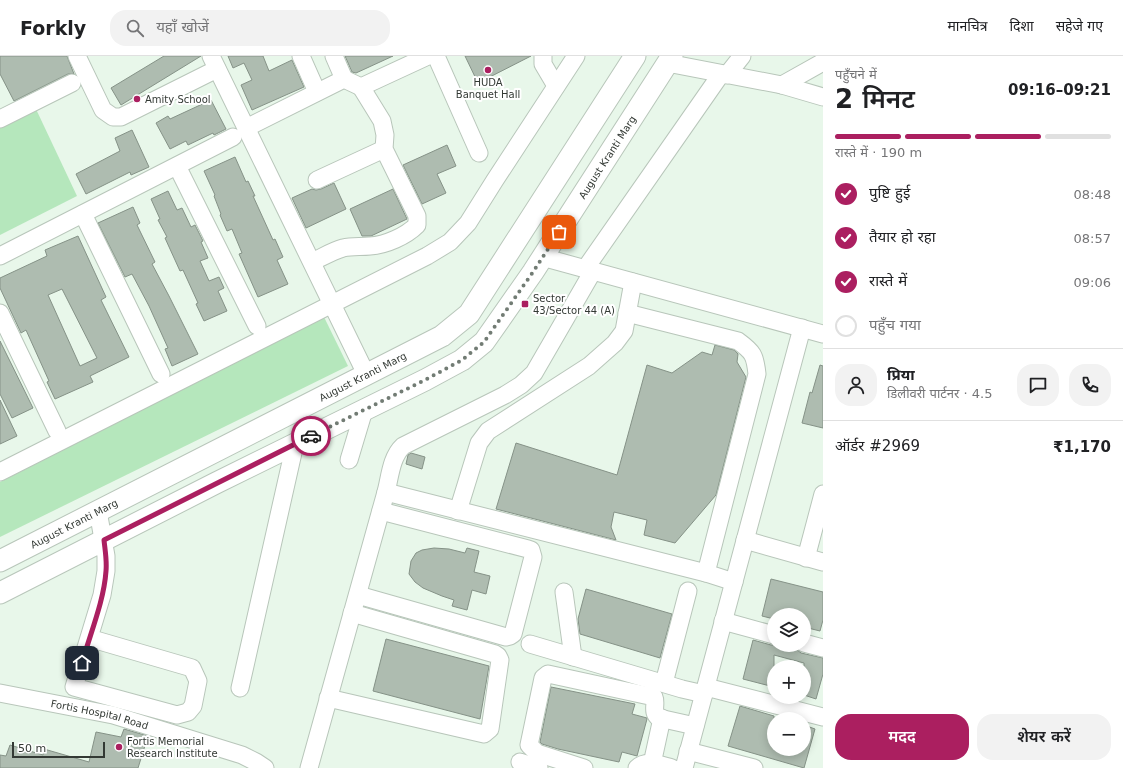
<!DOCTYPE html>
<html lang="hi">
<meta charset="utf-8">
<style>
:root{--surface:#fff;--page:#f2f2f2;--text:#202124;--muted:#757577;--line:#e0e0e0;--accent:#ab1f60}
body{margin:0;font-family:"DejaVu Sans","Noto Sans Devanagari",sans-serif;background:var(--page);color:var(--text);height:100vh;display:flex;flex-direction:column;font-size:15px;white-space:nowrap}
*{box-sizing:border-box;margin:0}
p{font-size:13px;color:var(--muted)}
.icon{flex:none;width:22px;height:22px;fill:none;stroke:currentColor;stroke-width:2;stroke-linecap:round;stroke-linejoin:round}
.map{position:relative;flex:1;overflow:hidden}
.sheet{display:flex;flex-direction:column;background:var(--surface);width:300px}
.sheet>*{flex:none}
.tools{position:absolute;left:767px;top:552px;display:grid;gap:8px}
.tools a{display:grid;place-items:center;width:44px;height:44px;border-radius:50%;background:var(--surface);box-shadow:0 2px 10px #0003;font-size:20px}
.scale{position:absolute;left:12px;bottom:10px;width:93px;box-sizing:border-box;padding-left:4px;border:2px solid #333934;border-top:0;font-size:11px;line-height:14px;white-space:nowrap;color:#333934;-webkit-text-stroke:3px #fff;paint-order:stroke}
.pin{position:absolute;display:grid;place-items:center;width:34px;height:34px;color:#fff;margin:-17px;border-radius:8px;box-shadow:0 2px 6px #0006}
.courier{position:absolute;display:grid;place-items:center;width:40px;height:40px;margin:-20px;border:3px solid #ab1f60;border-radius:50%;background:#fff;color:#222;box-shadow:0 1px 5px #0007}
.overview em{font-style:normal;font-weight:600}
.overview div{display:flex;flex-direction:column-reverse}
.overview{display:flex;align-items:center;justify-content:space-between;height:68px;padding:0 12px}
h1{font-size:26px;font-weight:600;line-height:30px}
.bar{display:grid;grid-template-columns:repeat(4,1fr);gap:6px 4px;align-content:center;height:48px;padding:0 12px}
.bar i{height:5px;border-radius:3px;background:var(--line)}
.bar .active{background:var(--accent)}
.bar p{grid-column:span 4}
.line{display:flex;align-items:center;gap:10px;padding:0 12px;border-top:1px solid var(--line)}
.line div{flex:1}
.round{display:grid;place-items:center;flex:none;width:42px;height:42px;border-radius:16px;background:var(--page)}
ol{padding:0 12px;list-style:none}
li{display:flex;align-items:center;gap:12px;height:44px}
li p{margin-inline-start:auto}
li .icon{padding:4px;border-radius:50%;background:var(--accent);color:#fff;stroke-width:4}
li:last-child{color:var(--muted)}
li i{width:22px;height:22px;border:2px solid var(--line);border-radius:50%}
.cta{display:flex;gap:8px;margin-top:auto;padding:8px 12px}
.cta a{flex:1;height:46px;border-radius:16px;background:var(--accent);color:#fff;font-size:16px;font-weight:600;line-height:46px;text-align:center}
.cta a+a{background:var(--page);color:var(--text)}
header{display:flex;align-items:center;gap:24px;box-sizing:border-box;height:56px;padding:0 20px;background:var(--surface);border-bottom:1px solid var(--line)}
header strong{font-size:19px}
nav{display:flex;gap:22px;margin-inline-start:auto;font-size:14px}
.search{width:280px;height:36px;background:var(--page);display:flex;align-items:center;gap:10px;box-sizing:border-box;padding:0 14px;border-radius:16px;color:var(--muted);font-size:15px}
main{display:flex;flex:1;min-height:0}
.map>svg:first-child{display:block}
.green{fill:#b5e7bc}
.building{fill:#aebcb0;stroke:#859287;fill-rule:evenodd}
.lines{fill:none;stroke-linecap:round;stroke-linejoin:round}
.minor-casing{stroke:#b8c6ba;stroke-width:19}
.major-casing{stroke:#b8c6ba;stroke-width:23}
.minor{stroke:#fff;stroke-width:17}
.major{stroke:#fff;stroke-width:21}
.done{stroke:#727c74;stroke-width:4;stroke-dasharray:0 7.2}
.route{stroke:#ab1f60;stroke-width:5}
.poi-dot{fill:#ab1f60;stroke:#fff;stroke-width:1.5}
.labels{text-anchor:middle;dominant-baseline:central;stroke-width:4;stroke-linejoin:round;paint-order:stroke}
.poi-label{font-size:10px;fill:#333934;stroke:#fff;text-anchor:start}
.street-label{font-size:10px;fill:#333934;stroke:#fff}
</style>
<header>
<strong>Forkly</strong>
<div class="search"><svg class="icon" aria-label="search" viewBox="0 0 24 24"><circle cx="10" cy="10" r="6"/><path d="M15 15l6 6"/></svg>यहाँ खोजें</div>
<nav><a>मानचित्र</a><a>दिशा</a><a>सहेजे गए</a></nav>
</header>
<main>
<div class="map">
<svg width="823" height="712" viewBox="0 0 823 712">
<rect width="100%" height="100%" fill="#e8f7ea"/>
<g class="green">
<polygon points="35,51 77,140 0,179 0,67"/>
<polygon points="324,261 348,310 0,481 0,426"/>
</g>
<g class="building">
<polygon points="0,0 67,0 74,18 68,18 14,45 0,18"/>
<polygon points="164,0 201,0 121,49 111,32"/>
<polygon points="228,0 263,0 269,15 292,4 304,31 252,54 241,29 252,24 244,7 233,12"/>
<polygon points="345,0 393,0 356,17 352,16"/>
<polygon points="465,0 531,0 478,27"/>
<polygon points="211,44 226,73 214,79 213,77 188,89 186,85 170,93 156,67 168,60 170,63"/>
<polygon points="132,74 149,111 131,119 130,116 86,138 76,118 120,95 115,82"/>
<polygon points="447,89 456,110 437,118 446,137 422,148 403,109"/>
<polygon points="235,101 246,126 248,125 255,140 253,140 273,184 275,183 283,201 277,204 288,228 258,241 239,198 242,197 232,173 227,175 220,159 221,158 214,140 215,139 204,115"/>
<polygon points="334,127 346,153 306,172 292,142 312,133 316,134 321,133"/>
<polygon points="393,133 407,163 371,180 362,180 350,153"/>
<polygon points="168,135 177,154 182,152 191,171 195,169 203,185 201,186 208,202 200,205 209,225 219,221 224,232 218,235 227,255 204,265 196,248 198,247 183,214 180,215 165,182 167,181 158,164 160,163 151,143"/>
<polygon points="133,151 140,167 137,169 155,206 152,208 169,240 198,298 172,310 165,293 168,292 149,250 132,218 125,221 98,167"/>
<path d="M78,180L106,241L101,244L129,301L90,320L93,326L55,343L47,326L49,325L26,274L21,277L0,232V222L47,200L45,194ZM62,233L97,302L80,310L48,239Z"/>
<polygon points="0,285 33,352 12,362 0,338"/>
<polygon points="715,289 734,294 738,298 737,306 746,321 716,439 675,487 644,479 647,464 614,456 611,471 616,484 496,453 516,387 617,419 647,309 672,317 702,296 712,299"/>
<polygon points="820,309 823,310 823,372 802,367 810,336 812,337"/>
<polygon points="0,344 17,380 0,388"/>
<polygon points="411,397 425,401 422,413 406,408 408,399"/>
<polygon points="434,492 449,493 465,497 467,492 479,495 474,516 490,520 486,538 472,534 467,554 452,550 454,544 442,540 423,532 415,526 409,518 411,505 416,497 422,494"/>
<polygon points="771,523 823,536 823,564 820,575 804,571 804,559 774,559 774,563 762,560"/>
<polygon points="586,533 672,558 660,602 580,578 578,563"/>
<polygon points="386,583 489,610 480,663 373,635"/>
<polygon points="753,584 771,589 780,589 796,593 801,597 823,602 823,618 816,643 804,639 804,607 774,599 774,631 743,623"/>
<polygon points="551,631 635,648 632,658 647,662 647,663 637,700 622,696 619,706 558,693 542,688 540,686"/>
<polygon points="740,650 774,660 774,693 804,693 804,669 815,673 804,712 728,690"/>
<polygon points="124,673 148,680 138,712 0,712 0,699 6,700 10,689 43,699 44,693 89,706 96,676 121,681"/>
</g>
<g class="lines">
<g class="minor-casing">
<g id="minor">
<polyline points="77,0 103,54 113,61 121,61 217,13"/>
<polyline points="211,0 366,318"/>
<polyline points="301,0 317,36"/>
<polyline points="334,0 344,23"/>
<polyline points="436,0 479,97"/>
<polyline points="543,0 543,8 556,30"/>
<polyline points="667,7 782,29 823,41"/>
<polyline points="727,19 742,0"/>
<polyline points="782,29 823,6"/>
<polyline points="0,63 72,27"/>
<polyline points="246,72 344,23 361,31 428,0"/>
<polyline points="177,110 257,270"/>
<polyline points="317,124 384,93"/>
<polyline points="83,158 161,318"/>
<polyline points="0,200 233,81"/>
<polyline points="542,201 823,278"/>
<path d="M312,206C321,202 332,195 343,192C352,190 361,191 370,190C386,189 406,180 417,169V160L384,93L385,79L382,65L361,31"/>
<polyline points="585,213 721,18"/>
<polyline points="0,257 57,375"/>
<path d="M627,257L738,285C753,296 755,299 757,318L706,517"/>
<polyline points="349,404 364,354"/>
<polyline points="0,416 427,200 450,186 468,167 495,124 576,0"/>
<polyline points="386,436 706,517 734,526"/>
<polyline points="458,455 479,387 488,375 589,310 615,287 624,275 633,226"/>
<polyline points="745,484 823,506"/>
<polyline points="806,502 823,438"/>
<polyline points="564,536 573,601"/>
<polyline points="358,539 506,581 510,580 513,578 533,501 531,494 528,493 381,455"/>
<polyline points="723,565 774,579"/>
<polyline points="89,582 192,612 198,625 193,650 188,656 177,659 74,631 102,539 106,515 106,500 98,455"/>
<polyline points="804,587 823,592"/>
<polyline points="530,588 682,633 704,638"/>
<polyline points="664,627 688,535"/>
<polyline points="706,631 823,661"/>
<polyline points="240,632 295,388"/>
<path id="s1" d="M0,637L113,659L242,699L256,706L265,712"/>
<polyline points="328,642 484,678 490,673 500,604 498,600 495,598 352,557"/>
<polyline points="688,695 754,712"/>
<polyline points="520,706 539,712"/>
<polyline points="652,708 662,662"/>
<path d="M309,712L386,436C390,421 391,401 403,390L505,339L521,329L534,317L593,215"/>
<path d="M584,712L537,697L529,689L543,622L548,618L654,641C657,648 651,656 659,662L695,670"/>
<path d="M637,712C646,703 660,709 672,712"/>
<polyline points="684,712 802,272"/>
</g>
</g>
<g class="major-casing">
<g id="major">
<path id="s2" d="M0,505L442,280L469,258L635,0"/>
<path id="s3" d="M0,537L216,427L425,324L462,304L484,286L533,216L672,0"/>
</g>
</g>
<use href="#minor" class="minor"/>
<use href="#major" class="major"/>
</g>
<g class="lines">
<polyline class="done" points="311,380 425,324 462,304 484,286 533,216 559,176"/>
<path class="route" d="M82,607C90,578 104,545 106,515C107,504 105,494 104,484L311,380"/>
</g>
<g class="poi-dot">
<circle cx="488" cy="14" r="4"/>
<circle cx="137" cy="43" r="4"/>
<rect x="521" y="244" width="8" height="8" rx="2"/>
<circle cx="119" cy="691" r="4"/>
</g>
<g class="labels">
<g class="poi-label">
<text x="488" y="26" text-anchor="middle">HUDA<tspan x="488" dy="12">Banquet Hall</tspan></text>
<text x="145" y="43">Amity School</text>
<text x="533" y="242">Sector<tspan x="533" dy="12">43/Sector 44 (A)</tspan></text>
<text x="127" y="685">Fortis Memorial<tspan x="127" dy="12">Research Institute</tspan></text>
</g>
<g class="street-label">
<text stroke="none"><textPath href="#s3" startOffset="768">August Kranti Marg</textPath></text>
<text stroke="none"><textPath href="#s2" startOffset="407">August Kranti Marg</textPath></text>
<text stroke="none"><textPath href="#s2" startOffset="83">August Kranti Marg</textPath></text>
<text stroke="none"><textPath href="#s1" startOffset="102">Fortis Hospital Road</textPath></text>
</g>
</g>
</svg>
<div class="tools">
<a><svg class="icon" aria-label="layers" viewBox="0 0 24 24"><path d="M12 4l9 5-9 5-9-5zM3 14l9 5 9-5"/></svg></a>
<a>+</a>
<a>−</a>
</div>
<div class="scale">50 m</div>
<div class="pin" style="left:559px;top:176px;background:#ea580c"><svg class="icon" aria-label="bag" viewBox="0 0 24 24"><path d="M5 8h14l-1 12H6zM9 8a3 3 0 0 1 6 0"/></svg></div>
<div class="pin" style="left:82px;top:607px;background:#1f2937"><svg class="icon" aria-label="home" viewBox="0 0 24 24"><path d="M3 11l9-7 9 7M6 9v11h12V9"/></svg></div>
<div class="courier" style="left:311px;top:380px"><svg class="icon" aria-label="car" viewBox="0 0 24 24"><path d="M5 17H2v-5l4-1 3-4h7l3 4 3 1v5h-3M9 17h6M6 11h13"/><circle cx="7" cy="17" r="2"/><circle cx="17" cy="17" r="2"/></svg></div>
</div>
<section class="sheet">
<div class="overview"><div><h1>2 मिनट</h1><p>पहुँचने में</p></div><em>09:16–09:21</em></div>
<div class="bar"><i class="active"></i><i class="active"></i><i class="active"></i><i></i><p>रास्ते में · 190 m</p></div>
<ol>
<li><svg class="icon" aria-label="check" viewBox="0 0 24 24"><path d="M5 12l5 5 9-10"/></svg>पुष्टि हुई<p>08:48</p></li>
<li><svg class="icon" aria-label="check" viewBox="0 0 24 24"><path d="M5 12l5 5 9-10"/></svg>तैयार हो रहा<p>08:57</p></li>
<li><svg class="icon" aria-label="check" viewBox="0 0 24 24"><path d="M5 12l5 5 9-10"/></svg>रास्ते में<p>09:06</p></li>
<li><i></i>पहुँच गया</li>
</ol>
<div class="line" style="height:72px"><a class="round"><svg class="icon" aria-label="person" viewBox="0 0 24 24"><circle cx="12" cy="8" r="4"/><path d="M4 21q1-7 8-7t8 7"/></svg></a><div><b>प्रिया</b><p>डिलीवरी पार्टनर · 4.5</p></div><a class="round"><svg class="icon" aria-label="chat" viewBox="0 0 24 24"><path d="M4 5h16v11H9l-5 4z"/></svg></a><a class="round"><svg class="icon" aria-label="phone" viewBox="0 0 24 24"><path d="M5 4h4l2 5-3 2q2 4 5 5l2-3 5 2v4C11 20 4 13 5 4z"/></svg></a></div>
<div class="line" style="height:52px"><div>ऑर्डर #2969</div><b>₹1,170</b></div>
<div class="cta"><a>मदद</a><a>शेयर करें</a></div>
</section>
</main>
